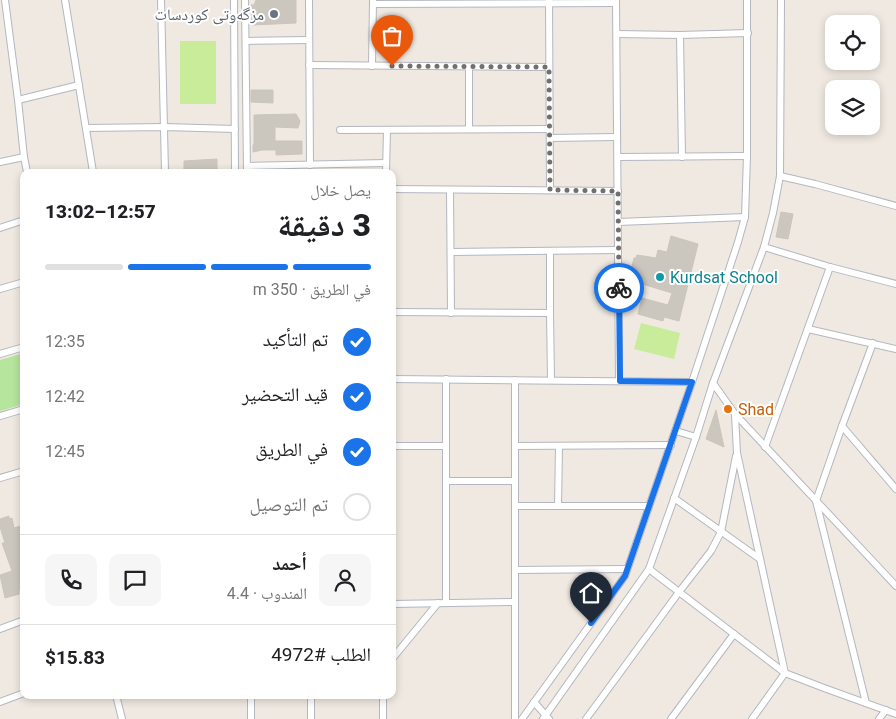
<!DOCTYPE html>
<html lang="ar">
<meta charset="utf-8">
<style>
:root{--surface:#fff;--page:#f6f6f6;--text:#202124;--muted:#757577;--line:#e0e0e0;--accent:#1a73e8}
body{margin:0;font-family:Roboto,"Noto Naskh Arabic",sans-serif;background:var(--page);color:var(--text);direction:rtl;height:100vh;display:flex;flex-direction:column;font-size:19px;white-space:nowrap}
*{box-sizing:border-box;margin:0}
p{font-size:16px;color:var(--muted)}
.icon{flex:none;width:28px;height:28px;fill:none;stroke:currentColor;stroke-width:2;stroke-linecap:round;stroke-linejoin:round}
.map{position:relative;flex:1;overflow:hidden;direction:ltr}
.details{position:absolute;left:20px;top:169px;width:376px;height:530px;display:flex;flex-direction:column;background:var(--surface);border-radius:10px;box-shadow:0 2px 8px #0003;direction:rtl}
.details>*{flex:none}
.controls{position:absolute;left:825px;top:15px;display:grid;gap:10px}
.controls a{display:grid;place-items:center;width:55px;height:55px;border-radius:10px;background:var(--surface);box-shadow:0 2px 8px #0003;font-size:25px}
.pin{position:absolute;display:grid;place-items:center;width:42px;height:42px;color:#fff;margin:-51px -21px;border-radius:50% 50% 50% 0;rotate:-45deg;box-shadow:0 0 5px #0007}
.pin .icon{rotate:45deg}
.courier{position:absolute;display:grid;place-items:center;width:50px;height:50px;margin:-25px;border:4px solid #1a73e8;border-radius:50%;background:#fff;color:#222;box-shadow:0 1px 6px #0007}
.summary em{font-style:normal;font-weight:800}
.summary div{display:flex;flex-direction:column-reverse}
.summary{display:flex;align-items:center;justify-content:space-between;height:85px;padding:0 25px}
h1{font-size:32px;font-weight:800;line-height:38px}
.bar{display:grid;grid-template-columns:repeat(4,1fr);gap:8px 5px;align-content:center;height:60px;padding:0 25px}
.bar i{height:6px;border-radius:4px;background:var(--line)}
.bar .selected{background:var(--accent)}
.bar p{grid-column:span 4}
.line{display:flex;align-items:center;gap:12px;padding:0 25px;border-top:1px solid var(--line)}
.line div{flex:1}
.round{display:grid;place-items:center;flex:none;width:52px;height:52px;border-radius:10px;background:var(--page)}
ol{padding:0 25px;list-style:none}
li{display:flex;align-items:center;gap:15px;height:55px}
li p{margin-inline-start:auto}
li .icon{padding:5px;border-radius:50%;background:var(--accent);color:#fff;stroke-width:4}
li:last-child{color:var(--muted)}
li i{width:28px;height:28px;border:2px solid var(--line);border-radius:50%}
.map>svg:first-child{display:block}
.green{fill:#b6e59e}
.pitch{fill:#c9ec9a}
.building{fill:#cbc7bf;stroke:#cbc5ba}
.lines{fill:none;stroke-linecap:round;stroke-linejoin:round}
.minor-casing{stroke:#b4b7c1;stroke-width:8}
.minor{stroke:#fff;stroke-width:6}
.done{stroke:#726f6d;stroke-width:5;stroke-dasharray:0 9}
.route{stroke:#1a73e8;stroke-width:6}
.worship-dot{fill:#6b7280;stroke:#fff;stroke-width:2}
.culture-dot{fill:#0f9aa8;stroke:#fff;stroke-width:2}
.food-dot{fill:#e8710a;stroke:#fff;stroke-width:2}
.labels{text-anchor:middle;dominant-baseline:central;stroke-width:4;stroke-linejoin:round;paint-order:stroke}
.worship-label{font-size:16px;fill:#5b616d;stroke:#fff;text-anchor:end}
.culture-label{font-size:16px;fill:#0d838f;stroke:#fff;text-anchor:start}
.food-label{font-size:16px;fill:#c56008;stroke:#fff;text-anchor:start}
</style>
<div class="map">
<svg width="896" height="719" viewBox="0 0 896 719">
<rect width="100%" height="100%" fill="#efe9e1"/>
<polygon class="green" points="24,353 24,404 0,411 0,360"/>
<g class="pitch">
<rect x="180" y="41" width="36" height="63"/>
<polygon points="641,323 680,333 674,359 634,349"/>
</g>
<g class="building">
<polygon points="256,0 296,0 296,23 252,25 251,5 254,5"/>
<polygon points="251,90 273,90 273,103 251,102"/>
<polygon points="296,114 300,121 298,128 275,127 275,141 302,141 302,154 276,155 276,150 262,150 253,152 253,145 254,144 254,115"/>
<polygon points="217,159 217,172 184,172 184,161"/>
<polygon points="781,212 793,214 788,239 776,237"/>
<polygon points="671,236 698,244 679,321 664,317 663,321 638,314 642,298 668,305 672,293 639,283 636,294 628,292 630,283 628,282 634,258 636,258 637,255 656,258 658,250 667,252"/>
<polygon points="716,410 724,447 706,439"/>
<polygon points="9,516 9,519 12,518 14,528 24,525 24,588 19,590 19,594 5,598 0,575 12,571 2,543 5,543 0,527 0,519"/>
</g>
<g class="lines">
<g class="minor-casing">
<g id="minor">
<polyline points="5,0 18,100 24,157 27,172"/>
<polyline points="65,0 93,172"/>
<polyline points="161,0 165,172"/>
<polyline points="234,0 235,172"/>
<polyline points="245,0 247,172"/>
<polyline points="309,0 310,165"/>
<polyline points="549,0 550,190"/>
<polyline points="616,0 619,381"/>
<polyline points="373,4 616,3"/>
<polyline points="617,34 680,35 748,33"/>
<polyline points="680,35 682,157"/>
<polyline points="246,41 309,40"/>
<polyline points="309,65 549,67"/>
<polyline points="372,66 373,1"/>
<polyline points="18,100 79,85"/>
<polyline points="86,128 164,127 235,129"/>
<polyline points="469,129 469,67"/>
<polyline points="340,130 550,129"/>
<polyline points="550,138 617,137"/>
<polyline points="618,157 747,156"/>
<polyline points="0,162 24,157"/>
<polyline points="247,166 386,163"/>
<polyline points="386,172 387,130"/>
<polyline points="780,176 815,184 896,206"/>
<polyline points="392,189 618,191"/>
<polyline points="450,190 451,313"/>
<polyline points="618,222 745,217"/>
<polyline points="0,228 24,220"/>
<polyline points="764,247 830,267 896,284"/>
<polyline points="550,251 550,313 551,380"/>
<polyline points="451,252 618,250"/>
<polyline points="0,289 24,282"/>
<polyline points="392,312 550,313"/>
<polyline points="808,329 896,349"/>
<polyline points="0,354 24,347"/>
<polyline points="392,379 692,382"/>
<polyline points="713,383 735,414 896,586"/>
<polyline points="735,414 737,453 785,673 752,719"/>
<polyline points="0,416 24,409"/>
<polyline points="842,426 896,489"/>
<polyline points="676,431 696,437"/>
<polyline points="392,446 446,446"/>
<polyline points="515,446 671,445"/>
<polyline points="765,447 830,267"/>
<polyline points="0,478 24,471"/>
<polyline points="446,481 515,481"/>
<polyline points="674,498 760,559"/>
<polyline points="515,506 649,506"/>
<polyline points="558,506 559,446"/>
<polyline points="649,569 785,673 824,688 896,714"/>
<polyline points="515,570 627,569"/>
<polyline points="446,603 446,379"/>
<polyline points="392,604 515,602"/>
<polyline points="0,629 24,620"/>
<polyline points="392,659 438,603"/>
<polyline points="116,695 122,719"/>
<polyline points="251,695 251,719"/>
<polyline points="0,702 24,693"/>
<polyline points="534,702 549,719"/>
<polyline points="866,703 816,501 842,426 873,343"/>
<polyline points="311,719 311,695"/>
<polyline points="383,719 383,695"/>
<polyline points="515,719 515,380"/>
<polyline points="522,719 625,576 692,382 738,242 745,217 747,156 747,0"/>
<polyline points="543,719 649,569 696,437 713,383 764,247 773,213 780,176 781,0"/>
<polyline points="586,719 679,592 711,551 721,532 736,456"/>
<polyline points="671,719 734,634"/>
<polyline points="879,719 886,710"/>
</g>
</g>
<use href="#minor" class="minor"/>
</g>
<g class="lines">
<polyline class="done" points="392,66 549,67 550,190 618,191 619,288"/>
<polyline class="route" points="591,623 625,576 692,382 620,381 619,288"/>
</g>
<circle class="worship-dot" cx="274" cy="14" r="5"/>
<circle class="culture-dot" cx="660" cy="277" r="5"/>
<circle class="food-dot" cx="728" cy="409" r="5"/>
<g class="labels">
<g class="worship-label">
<text x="264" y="14">مزگەوتی كوردسات</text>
</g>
<g class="culture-label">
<text x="670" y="277">Kurdsat School</text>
</g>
<g class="food-label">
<text x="738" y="409">Shad</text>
</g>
</g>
</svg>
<div class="controls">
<a><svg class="icon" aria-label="locate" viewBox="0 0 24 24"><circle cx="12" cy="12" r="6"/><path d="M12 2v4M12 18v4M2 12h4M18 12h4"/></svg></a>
<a><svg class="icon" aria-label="layers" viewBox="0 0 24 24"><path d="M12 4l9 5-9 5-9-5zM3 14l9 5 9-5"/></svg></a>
</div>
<div class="pin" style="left:392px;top:66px;background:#ea580c"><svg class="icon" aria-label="bag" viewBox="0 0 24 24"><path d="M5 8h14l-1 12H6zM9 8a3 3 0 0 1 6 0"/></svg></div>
<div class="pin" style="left:591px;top:623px;background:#1f2937"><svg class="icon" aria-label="home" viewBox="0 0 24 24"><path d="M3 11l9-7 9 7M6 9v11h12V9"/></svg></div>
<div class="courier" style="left:619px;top:288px"><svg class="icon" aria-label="bike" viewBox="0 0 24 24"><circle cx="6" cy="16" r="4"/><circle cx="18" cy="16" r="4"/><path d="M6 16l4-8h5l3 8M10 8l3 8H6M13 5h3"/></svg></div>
<section class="details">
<div class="summary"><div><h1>3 دقيقة</h1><p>يصل خلال</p></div><em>12:57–13:02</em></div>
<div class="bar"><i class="selected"></i><i class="selected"></i><i class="selected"></i><i></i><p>في الطريق · 350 m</p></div>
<ol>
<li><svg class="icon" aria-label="check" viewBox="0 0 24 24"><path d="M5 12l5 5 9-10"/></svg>تم التأكيد<p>12:35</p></li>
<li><svg class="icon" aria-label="check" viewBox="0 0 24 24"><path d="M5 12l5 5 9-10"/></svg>قيد التحضير<p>12:42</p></li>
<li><svg class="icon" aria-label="check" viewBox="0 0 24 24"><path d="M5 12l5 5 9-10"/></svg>في الطريق<p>12:45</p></li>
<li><i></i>تم التوصيل</li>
</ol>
<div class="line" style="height:90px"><a class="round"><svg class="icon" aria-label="person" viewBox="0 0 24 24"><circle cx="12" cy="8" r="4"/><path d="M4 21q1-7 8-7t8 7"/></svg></a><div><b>أحمد</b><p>المندوب · 4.4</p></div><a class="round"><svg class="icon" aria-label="chat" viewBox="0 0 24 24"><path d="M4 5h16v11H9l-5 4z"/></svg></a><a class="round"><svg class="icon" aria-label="phone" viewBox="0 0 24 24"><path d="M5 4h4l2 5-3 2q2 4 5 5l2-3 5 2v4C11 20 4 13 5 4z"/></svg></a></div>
<div class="line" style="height:65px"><div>الطلب #4972</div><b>$15.83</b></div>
</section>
</div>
